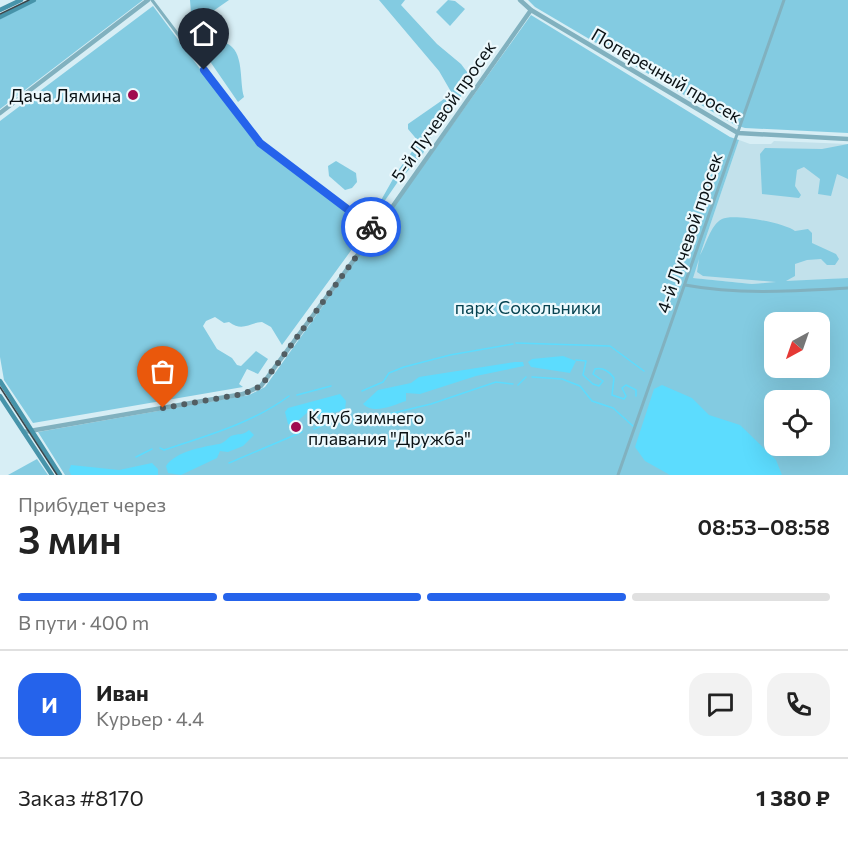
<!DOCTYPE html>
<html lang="ru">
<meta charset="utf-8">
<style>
:root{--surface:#fff;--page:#f2f2f2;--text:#222;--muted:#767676;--line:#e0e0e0;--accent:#2563eb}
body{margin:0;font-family:Commissioner,sans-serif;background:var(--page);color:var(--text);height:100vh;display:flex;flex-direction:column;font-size:22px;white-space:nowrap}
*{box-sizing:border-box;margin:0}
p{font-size:20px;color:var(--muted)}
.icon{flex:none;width:33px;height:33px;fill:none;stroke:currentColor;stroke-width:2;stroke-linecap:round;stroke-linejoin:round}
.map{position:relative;height:475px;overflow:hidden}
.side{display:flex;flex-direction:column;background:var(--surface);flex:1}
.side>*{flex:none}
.needle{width:39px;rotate:220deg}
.controls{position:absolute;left:764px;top:312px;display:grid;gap:12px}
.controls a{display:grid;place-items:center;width:66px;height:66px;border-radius:12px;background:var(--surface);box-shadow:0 6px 24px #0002;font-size:30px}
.pin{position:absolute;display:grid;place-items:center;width:51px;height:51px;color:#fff;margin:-62px -26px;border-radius:50% 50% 50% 0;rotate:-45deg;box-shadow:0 0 6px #0007}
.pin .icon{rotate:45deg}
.courier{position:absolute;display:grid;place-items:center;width:60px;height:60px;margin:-30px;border:4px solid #2563eb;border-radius:50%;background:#fff;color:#222;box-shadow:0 2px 8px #0007}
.overview em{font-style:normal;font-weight:600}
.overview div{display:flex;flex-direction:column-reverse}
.overview{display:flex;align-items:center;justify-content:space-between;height:102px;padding:0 18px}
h1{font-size:39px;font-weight:600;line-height:45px}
.bar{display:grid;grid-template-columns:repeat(4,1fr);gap:9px 6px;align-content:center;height:72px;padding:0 18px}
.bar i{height:8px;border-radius:4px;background:var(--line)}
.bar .active{background:var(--accent)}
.bar p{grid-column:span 4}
.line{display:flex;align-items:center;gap:15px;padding:0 18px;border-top:2px solid var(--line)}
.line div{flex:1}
.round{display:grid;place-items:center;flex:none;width:63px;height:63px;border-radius:18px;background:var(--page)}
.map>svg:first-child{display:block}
.built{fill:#c2e1eb}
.green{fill:#83cbe1;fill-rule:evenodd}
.water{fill:#5cdcfe}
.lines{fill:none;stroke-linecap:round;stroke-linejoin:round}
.stream{stroke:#5cdcfe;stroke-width:1.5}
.minor{stroke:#81b1bf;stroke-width:3}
.tertiary{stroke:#81b1bf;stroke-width:4.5}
.secondary{stroke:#4794aa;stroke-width:4.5}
.tram{stroke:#3b4549;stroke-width:1.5}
.done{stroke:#525e63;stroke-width:6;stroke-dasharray:0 10.8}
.route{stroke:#2563eb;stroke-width:8}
.poi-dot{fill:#a00a4e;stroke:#ecf9fd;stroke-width:2}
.labels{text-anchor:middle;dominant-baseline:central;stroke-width:4.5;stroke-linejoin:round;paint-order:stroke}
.street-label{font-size:18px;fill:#0a1114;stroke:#ecf9fd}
.poi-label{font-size:18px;fill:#0a1114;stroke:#ecf9fd;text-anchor:end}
.park-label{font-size:18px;fill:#074351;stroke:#ecf9fd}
</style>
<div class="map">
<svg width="848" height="475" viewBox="0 0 848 475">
<rect width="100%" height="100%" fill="#d7eef5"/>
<polygon class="built" points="739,140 750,144 771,144 774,141 848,144 848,278 752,284 692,278"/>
<g class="green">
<polygon points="37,0 143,0 0,109 0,19"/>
<polygon points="190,0 229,0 206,16 202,27 191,13"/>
<polygon points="379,0 405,0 401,5 437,44 461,64 473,80 427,142 423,154 397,183 375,215 371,216 360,207 360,203 368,199 380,202 397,172 419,142 408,129 408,124 444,99 450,90 439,71"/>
<polygon points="448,0 455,1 465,9 450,26 436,12"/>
<polygon points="528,0 848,0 848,133 745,128 735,125 535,7"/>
<path d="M153,6L257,145L365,226L366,230L282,345L271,327L262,322C248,323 243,332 229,322L224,323L215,317L206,321L203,326L217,349L232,358L237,365L241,366L256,351L268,359L258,374L247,369L239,384L243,387L33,423L4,380L0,357V121Z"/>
<path d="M531,15L730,137L739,140L700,255C706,246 710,225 722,219C733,213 785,223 795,231L808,229L812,233V243L836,254L839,259L835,265H827L821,259L807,260L795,264V276L786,281L848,278V475H65L38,432L249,395L265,387ZM699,259L697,272L703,276L776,282L752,284L693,278ZM774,322H819V368H774ZM774,400H819V446H774Z"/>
<path d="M226,43C245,51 239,81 244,97L238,102L207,57L209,53Z"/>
<polygon points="848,144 848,179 837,174 831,196 818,194 820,179 804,167 797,170 795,186 801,195 799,198 762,194 760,154 765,148 822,149"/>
<polygon points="336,161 356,173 357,182 352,188 345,190 329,176 328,166"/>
<polygon points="37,459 48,475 8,475"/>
</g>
<g class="water">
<polygon points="563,356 576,361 570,373 531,367 528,362 532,359"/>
<path d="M515,362H523L524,366L476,376L420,394L406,393V401C394,405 373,415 363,404L378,390L411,383L419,377Z"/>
<polygon points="662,385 692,398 709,415 740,425 776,460 782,475 670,475 645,461 635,447 654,389"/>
<polygon points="340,394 346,401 345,410 318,416 309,411 292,426 288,424 285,412 288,408"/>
<path d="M249,430L254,435L243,446L228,452L220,451L217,458L181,475L168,473L166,466C176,451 203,447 219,444C225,443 227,438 231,436C238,433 243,436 249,430Z"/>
<polygon points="152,463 158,469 158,475 71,475 69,470 71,465 119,470"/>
</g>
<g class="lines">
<g class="stream">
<polyline points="516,343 610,346 644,371"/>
<path d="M576,360L586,361L583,375L593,384L599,386L603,381L593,374L595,369C603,367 610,372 614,378L612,395L624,399L626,396L622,388L626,385L636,390V396"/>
<polyline points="532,377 562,379 580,386 592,401 613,408 633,426"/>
<polyline points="518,385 526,377"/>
<polyline points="362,391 383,382 389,373 404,367 450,355 513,344"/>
<polyline points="297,395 331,386"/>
<polyline points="364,420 431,404 496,382 513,384"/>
<polyline points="314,429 330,422"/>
<path d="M160,448L164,450C206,436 253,423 289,396"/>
<polyline points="136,457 152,449"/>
<polyline points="229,463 302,432"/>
</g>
<g class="minor">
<polyline points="152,0 260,143 376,230"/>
<path d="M685,285C738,295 795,291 848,288"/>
<polyline points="618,475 784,0"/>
</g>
<g class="tertiary">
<polyline points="520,0 531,10 738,133 848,139"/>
<polyline points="0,113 148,0"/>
<polyline points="24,432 243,394 261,386 376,230 531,10"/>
</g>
<g class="secondary">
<polyline points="0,10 21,0"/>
<polyline points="0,17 34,0"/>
<polyline points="0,381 60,475"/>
<polyline points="0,396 52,475"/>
</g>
<g class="tram">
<polyline points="0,14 29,0"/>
<polyline points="0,387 57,475"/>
</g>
</g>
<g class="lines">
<polyline class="done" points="163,408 243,394 261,386 376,230 371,227"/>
<polyline class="route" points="204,70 260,143 371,227"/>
</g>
<g class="poi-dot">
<circle cx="133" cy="95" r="6"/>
<circle cx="296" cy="427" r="6"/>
</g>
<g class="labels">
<g class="street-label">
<text transform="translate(667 75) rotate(30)">Поперечный просек</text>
<text transform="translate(443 111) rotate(-55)">5-й Лучевой просек</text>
<text transform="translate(689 233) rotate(-71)">4-й Лучевой просек</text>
</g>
<g class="poi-label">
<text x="121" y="95">Дача Лямина</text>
<text x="308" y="417" text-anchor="start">Клуб зимнего<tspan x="308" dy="21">плавания "Дружба"</tspan></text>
</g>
<g class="park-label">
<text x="528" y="307">парк Сокольники</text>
</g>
</g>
</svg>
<div class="controls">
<a><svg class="needle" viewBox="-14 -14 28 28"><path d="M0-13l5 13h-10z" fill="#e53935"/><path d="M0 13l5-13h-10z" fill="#767676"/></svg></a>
<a><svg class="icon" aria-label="locate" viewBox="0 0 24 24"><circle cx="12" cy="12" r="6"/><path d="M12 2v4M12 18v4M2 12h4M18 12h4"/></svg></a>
</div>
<div class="pin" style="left:163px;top:408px;background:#ea580c"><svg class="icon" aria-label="bag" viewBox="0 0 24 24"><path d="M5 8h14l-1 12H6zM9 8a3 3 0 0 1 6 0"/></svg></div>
<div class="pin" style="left:204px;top:70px;background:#1f2937"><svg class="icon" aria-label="home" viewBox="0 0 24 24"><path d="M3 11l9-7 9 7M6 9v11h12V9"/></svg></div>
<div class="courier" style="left:371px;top:227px"><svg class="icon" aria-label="bike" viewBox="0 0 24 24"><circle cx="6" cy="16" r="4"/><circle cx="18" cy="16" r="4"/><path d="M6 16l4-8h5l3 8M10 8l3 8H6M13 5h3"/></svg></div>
</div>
<section class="side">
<div class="overview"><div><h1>3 мин</h1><p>Прибудет через</p></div><em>08:53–08:58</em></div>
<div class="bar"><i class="active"></i><i class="active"></i><i class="active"></i><i></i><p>В пути · 400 m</p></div>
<div class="line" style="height:108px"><b class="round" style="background:var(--accent);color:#fff">И</b><div><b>Иван</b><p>Курьер · 4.4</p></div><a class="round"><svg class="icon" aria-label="chat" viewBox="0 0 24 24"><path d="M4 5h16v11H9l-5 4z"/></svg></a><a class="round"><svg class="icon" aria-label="phone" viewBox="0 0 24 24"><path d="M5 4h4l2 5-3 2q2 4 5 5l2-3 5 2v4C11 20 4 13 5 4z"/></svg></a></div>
<div class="line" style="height:78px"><div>Заказ #8170</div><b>1 380 ₽</b></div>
</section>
